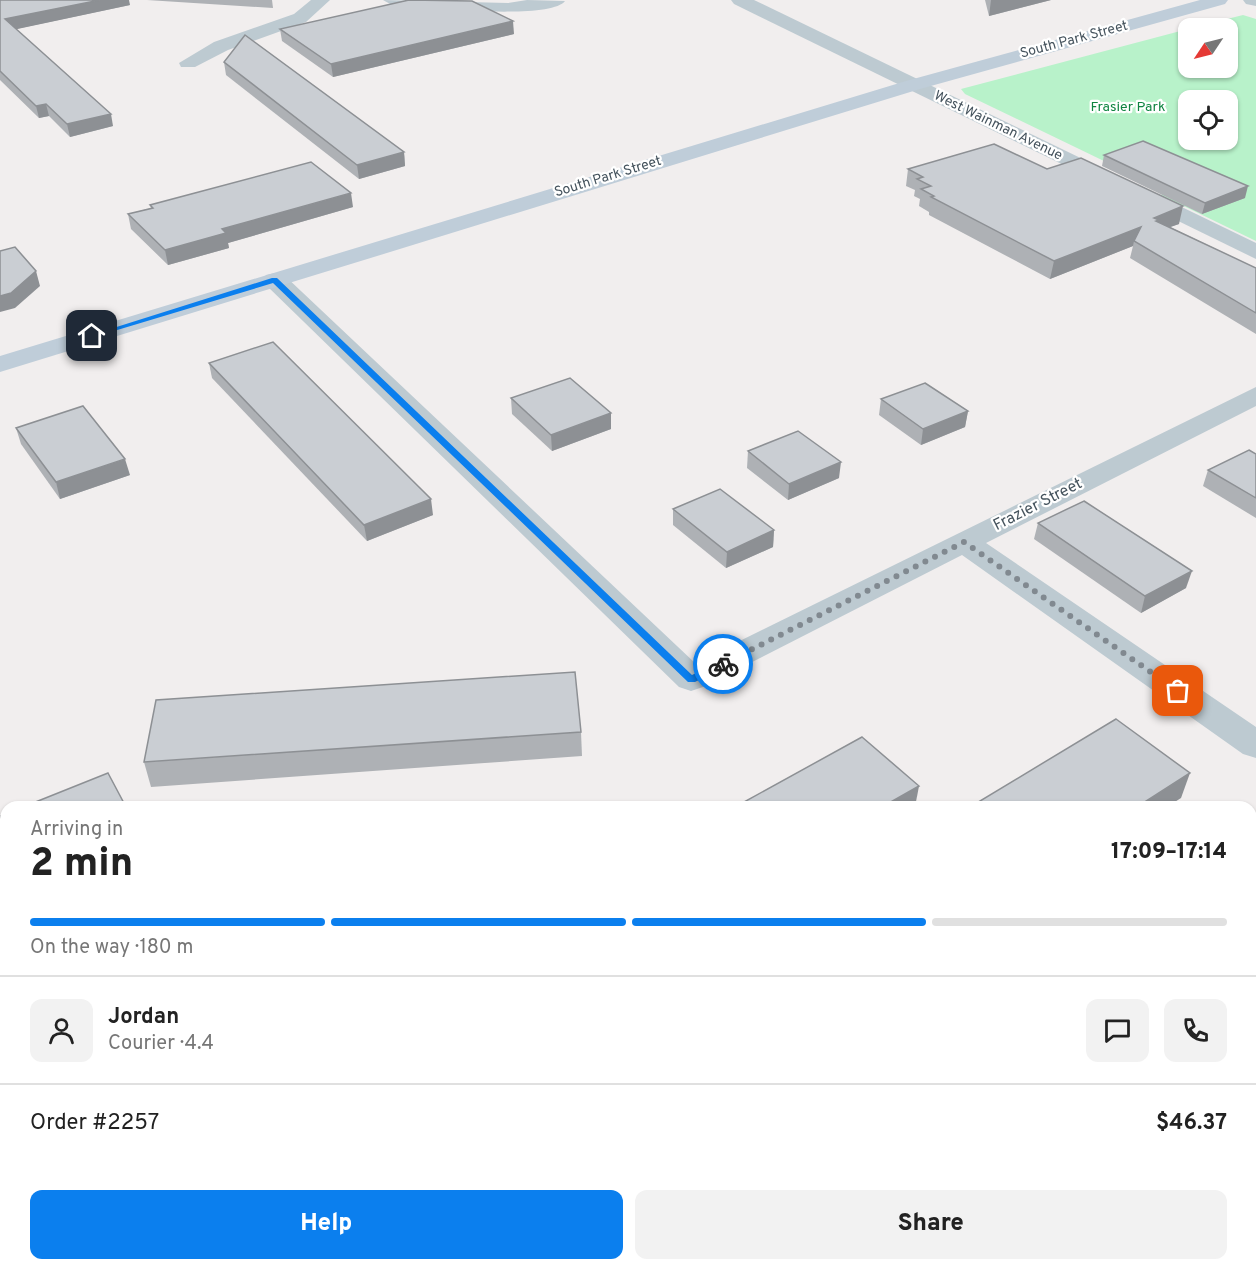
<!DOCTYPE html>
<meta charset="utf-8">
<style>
:root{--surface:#fff;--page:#f2f2f2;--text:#222;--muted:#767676;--line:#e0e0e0;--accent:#0b7fee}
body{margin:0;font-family:Overpass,sans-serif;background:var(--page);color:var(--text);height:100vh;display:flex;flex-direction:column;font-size:22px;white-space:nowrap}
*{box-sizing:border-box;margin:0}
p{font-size:20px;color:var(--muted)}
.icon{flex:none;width:33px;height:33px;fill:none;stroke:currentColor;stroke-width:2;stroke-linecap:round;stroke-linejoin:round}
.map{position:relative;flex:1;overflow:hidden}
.panel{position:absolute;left:0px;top:801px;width:1257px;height:470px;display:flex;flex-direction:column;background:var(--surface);border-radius:18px 18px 0 0;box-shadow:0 2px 4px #0004}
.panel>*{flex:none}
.needle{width:39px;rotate:235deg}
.buttons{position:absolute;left:1178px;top:18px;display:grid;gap:12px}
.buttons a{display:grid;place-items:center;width:60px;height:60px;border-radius:12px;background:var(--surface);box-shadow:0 2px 4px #0004;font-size:30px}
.pin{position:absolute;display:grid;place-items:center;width:51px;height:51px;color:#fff;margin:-26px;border-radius:12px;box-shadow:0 3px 9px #0006}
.courier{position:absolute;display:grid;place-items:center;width:60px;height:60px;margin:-30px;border:4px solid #0b7fee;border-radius:50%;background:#fff;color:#222;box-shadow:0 2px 8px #0007}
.headline em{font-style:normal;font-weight:800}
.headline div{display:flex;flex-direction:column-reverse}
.headline{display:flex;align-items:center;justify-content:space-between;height:102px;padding:0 30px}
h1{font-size:39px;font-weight:800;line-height:45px}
.bar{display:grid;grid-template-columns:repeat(4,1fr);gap:9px 6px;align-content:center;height:72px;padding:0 30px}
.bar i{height:8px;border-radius:4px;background:var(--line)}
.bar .active{background:var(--accent)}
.bar p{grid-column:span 4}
.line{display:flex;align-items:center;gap:15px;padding:0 30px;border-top:2px solid var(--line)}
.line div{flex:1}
.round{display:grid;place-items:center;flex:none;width:63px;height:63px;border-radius:12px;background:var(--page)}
.primary-button{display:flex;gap:12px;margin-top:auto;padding:12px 30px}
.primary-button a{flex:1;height:69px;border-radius:12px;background:var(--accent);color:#fff;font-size:24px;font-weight:800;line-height:69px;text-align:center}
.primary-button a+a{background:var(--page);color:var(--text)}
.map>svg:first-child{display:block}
.green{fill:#b8f2ca;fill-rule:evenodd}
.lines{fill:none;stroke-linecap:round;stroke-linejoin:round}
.minor{fill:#bdcad1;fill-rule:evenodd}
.secondary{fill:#bfcdd9;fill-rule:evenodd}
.wall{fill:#aeb1b5}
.shaded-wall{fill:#8d9094}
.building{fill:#caced3;stroke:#8d9094;stroke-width:1.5}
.route{fill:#0b7fee}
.done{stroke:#818990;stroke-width:6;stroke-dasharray:0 10.8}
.labels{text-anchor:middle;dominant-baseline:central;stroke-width:4.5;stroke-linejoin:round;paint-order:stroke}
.far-street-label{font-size:14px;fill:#45535d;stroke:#fff}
.far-park-label{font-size:14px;fill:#0f8441;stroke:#fff}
.street-label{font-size:16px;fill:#45535d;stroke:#fff}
</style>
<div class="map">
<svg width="1256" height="1270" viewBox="0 0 1256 1270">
<rect width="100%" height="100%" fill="#f1eeee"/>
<path class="green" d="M1243,15L1256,19V241L1161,195L1166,191L965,94L961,89L1188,29V68H1227V28H1191ZM1188,100H1227V140H1188Z"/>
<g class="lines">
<g class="minor">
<polygon points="311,0 330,0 306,22 228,50 195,67 181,67 179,63 214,42 294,14"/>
<path d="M383,0L508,3L527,0L565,1C550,21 420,7 392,5Z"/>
<polygon points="731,0 754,0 1256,243 1256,259 734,4"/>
<polygon points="1243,0 1256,0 1256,6 1246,4"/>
<polygon points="275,273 284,275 695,663 1256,387 1256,406 986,543 1256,727 1256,758 1243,754 962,555 703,687 691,691 679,687 266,285 263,280 266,275"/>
<polygon points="77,1264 134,1264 132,1270 75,1270"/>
<polygon points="156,1264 205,1264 207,1270 158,1270"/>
</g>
<polygon class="secondary" points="1200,0 1228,0 1225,4 920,89 0,372 0,356 906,81"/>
</g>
<g class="wall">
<polygon points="0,0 130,5 16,29 113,126 70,137 49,116 39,118 0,80"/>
<polygon points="147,0 272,0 273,8"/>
<polygon points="985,0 1051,0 989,16"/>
<polygon points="280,29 514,34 333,77 282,41"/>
<polygon points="224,62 404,152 405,166 359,179 226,75"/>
<polygon points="1104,155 1245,198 1202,214 1102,166"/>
<polygon points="908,169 1047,169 1179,224 1170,227 1256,268 1256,334 1130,258 1133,246 1050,279 929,215 929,212 919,206 920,199 914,196 915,190 906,186"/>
<polygon points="150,205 353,207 228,243 229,248 168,265 131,229 128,214 151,208"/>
<polygon points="209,363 433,515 367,541 212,378"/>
<polygon points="511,398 611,413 611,429 552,451 512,414"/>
<polygon points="881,399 968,411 965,427 921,445 879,415"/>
<polygon points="16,428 130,475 60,499 21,444"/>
<polygon points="748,451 839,478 788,500 747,468"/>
<polygon points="1256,454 1256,518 1203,486 1208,470"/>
<polygon points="673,509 774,530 773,547 726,568 673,525"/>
<polygon points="1038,523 1186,588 1141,613 1034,539"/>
<polygon points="581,732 582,756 151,787 144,762"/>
<polygon points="1256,886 1256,996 1252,998 1251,998 1251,889"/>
<polygon points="465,1264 617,1264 621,1270 468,1270"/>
<polygon points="799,1264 976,1264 981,1270 798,1270"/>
</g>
<g class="shaded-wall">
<polygon points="100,0 129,0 130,5 8,31 5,19"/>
<polygon points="991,0 1051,0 989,16"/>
<polygon points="513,21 514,34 333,77 331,64"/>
<polygon points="46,104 49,116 39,118 36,106"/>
<polygon points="111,114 113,126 70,137 67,124"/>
<polygon points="404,152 405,166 359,179 357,165"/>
<polygon points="1248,186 1245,198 1202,214 1205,203"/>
<polygon points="351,193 353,207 228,243 229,248 168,265 165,250 222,229"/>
<polygon points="1183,206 1179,224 1156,232 1154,218"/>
<polygon points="1141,227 1134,241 1133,246 1050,279 1054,261"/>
<polygon points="36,271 40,286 15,308 0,312 0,296"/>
<polygon points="968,411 965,427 921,445 923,429"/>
<polygon points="611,413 611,429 552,451 551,435"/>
<polygon points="125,459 130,475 60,499 56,482"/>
<polygon points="841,462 839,478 788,500 789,484"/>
<polygon points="431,499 433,515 367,541 364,525"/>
<polygon points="774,530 773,547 726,568 727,552"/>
<polygon points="1192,571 1186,588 1141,613 1145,596"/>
<polygon points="1190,773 1181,798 1167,807 1137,807"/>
<polygon points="919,786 915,807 882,807"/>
<polygon points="6,859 6,874 1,861"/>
<polygon points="1256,989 1256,996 1252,998"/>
</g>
<g class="building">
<polygon points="0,0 100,0 5,19 111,114 67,124 46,104 36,106 0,71"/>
<polygon points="409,0 472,1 513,21 331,64 280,29"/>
<polygon points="245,35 404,152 357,165 224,62"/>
<polygon points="1143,141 1248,186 1205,203 1104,155"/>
<polygon points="994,144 1047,169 1081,158 1183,206 1154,218 1159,220 1156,221 1256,268 1256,313 1134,241 1141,227 1054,261 931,197 934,196 921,189 931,186 917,179 923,177 908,169"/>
<polygon points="311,162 351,193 222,229 226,233 165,250 128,214 153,208 150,205"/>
<polygon points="15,247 36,271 11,293 0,296 0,251"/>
<polygon points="273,342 431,499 364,525 209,363"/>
<polygon points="570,378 611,413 551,435 511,398"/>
<polygon points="925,383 968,411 923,429 881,399"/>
<polygon points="83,406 125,459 56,482 16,428"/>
<polygon points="798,431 841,462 789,484 748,451"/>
<polygon points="1249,450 1256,454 1256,498 1208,470"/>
<polygon points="720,489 774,530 727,552 673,509"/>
<polygon points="1084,501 1192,571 1145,596 1038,523"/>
<polygon points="575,672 581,732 144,762 156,700"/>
<polygon points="1116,719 1190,773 1137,807 970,807"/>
<polygon points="862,737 919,786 882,807 735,807"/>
<polygon points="108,773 126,807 23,807"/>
<polygon points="6,814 6,859 1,861 0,816"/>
<polygon points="1256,886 1256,978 1251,974 1251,889"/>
<polygon points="477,1264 617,1264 621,1270 481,1270"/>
<polygon points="802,1264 976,1264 981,1270 806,1270"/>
</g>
<polygon class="route" points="272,278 277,278 692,675 723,660 726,661 726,666 695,682 688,682 273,283 94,337 88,336"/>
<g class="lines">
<polyline class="done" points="723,664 964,542 1178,691"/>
</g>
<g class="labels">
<g class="far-street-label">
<text transform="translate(1074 40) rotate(-15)">South Park Street</text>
<text transform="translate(998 126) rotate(26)">West Wainman Avenue</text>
<text transform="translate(608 177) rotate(-17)">South Park Street</text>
</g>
<g class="far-park-label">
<text x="1128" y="107">Frasier Park</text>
</g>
<g class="street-label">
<text transform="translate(1038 505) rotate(-27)">Frazier Street</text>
</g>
</g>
</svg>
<div class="buttons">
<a><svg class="needle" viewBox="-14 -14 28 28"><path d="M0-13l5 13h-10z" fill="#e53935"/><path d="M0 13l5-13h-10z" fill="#767676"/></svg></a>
<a><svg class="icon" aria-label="locate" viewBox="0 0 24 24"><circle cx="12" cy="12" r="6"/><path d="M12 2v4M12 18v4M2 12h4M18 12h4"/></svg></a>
</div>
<div class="pin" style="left:1178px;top:691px;background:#ea580c"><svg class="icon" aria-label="bag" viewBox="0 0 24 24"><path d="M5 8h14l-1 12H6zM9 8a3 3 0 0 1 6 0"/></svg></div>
<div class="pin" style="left:92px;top:336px;background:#1f2937"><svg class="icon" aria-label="home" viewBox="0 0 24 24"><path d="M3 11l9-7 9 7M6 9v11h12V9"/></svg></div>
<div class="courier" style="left:723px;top:664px"><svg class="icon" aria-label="bike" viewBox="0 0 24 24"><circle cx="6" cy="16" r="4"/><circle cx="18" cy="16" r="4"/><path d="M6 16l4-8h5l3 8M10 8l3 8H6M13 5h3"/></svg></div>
<section class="panel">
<div class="headline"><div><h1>2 min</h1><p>Arriving in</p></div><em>17:09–17:14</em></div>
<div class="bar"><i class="active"></i><i class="active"></i><i class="active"></i><i></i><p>On the way · 180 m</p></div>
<div class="line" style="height:108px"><a class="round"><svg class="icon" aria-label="person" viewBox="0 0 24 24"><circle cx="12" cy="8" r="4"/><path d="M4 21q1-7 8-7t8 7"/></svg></a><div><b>Jordan</b><p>Courier · 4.4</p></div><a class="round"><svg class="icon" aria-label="chat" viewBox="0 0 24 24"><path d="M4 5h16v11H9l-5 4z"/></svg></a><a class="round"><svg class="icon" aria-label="phone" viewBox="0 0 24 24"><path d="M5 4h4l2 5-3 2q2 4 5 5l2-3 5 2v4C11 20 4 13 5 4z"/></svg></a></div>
<div class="line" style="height:78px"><div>Order #2257</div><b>$46.37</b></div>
<div class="primary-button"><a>Help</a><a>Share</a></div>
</section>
</div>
